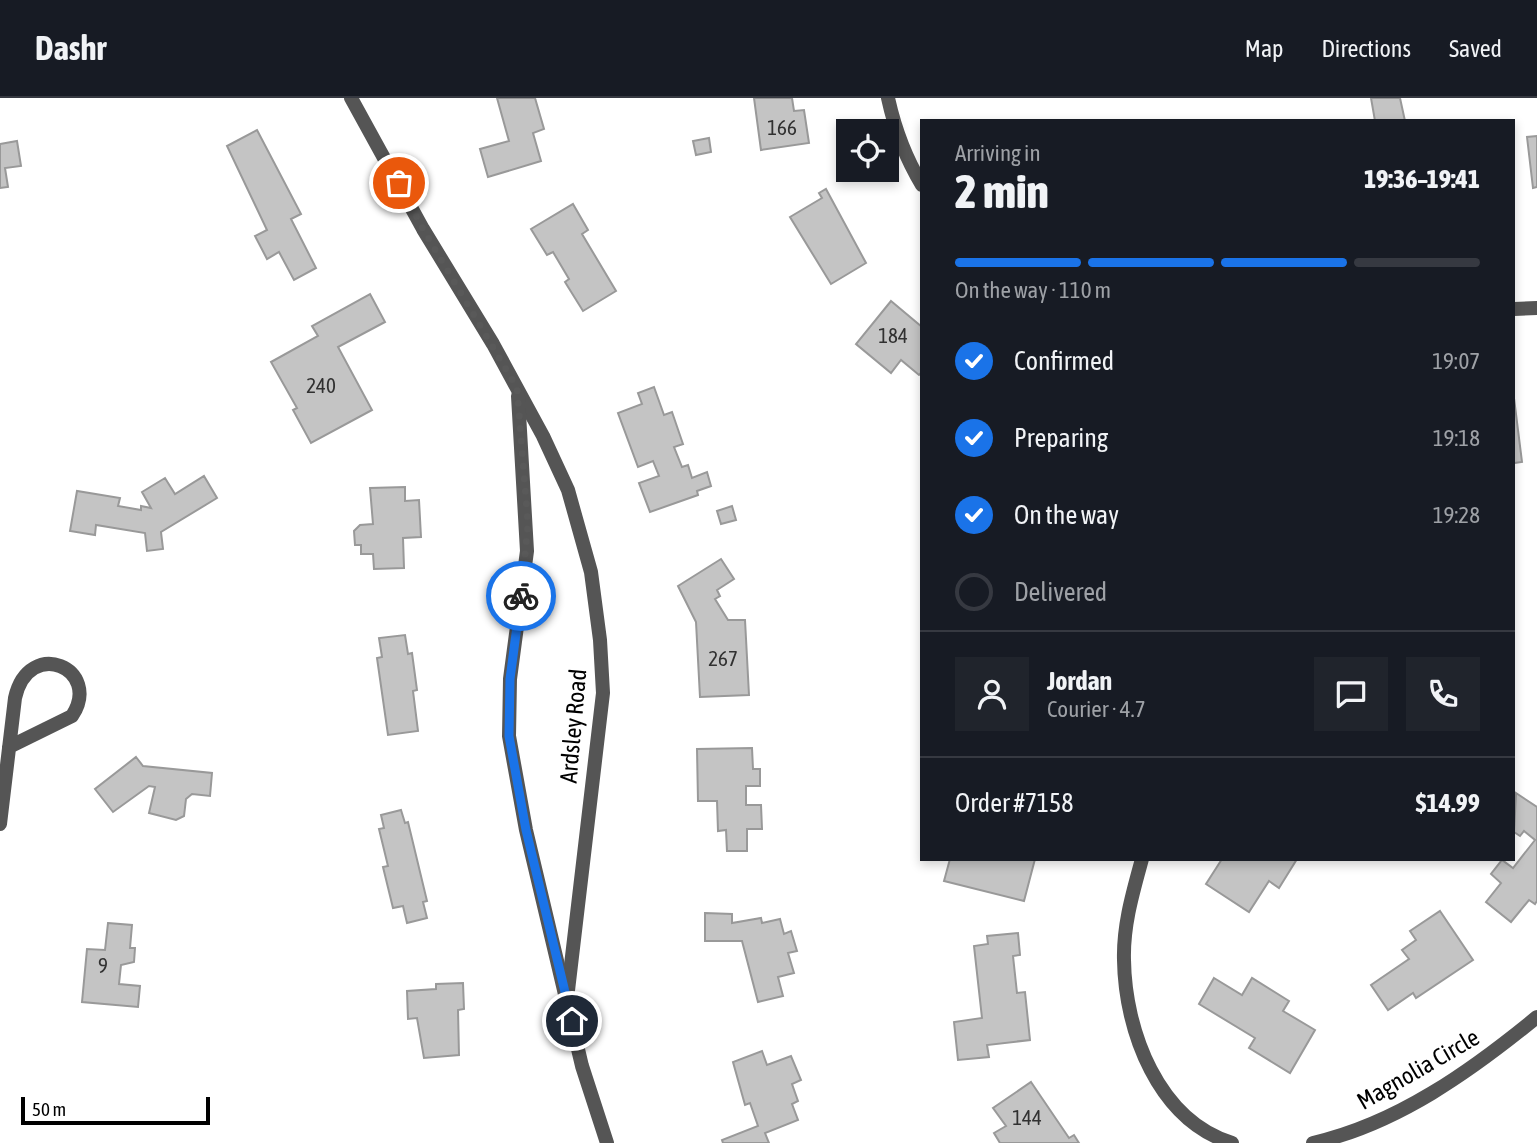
<!DOCTYPE html>
<meta charset="utf-8">
<style>
:root{--surface:#171b24;--page:#20242c;--text:#f1f3f6;--muted:#9ea1a6;--line:#363941;--accent:#1a73e8}
body{margin:0;font-family:"Asap Condensed",sans-serif;background:var(--page);color:var(--text);height:100vh;display:flex;flex-direction:column;font-size:26px;white-space:nowrap}
*{box-sizing:border-box;margin:0}
p{font-size:23px;color:var(--muted)}
.icon{flex:none;width:38px;height:38px;fill:none;stroke:currentColor;stroke-width:2;stroke-linecap:round;stroke-linejoin:round}
.map{position:relative;flex:1;overflow:hidden}
.side{position:absolute;left:920px;top:21px;width:595px;height:742px;display:flex;flex-direction:column;background:var(--surface);border-radius:0px;box-shadow:0 4px 10px #0003}
.side>*{flex:none}
.tools{position:absolute;left:836px;top:21px;display:grid;gap:14px}
.tools a{display:grid;place-items:center;width:63px;height:63px;border-radius:0px;background:var(--surface);box-shadow:0 4px 10px #0003;font-size:35px}
.scale{position:absolute;left:21px;bottom:18px;width:189px;box-sizing:border-box;padding-left:7px;border:4px solid #000;border-top:0;font-size:19px;line-height:24px;white-space:nowrap;color:#000;-webkit-text-stroke:5px #fff;paint-order:stroke}
.pin{position:absolute;display:grid;place-items:center;width:60px;height:60px;color:#fff;margin:-30px;border:4px solid #fff;border-radius:50%;box-shadow:0 2px 7px #0007}
.courier{position:absolute;display:grid;place-items:center;width:70px;height:70px;margin:-35px;border:5px solid #1a73e8;border-radius:50%;background:#fff;color:#222;box-shadow:0 2px 9px #0007}
.headline em{font-style:normal;font-weight:800}
.headline div{display:flex;flex-direction:column-reverse}
.headline{display:flex;align-items:center;justify-content:space-between;height:119px;padding:0 35px}
h1{font-size:46px;font-weight:800;line-height:52px}
.bar{display:grid;grid-template-columns:repeat(4,1fr);gap:10px 7px;align-content:center;height:84px;padding:0 35px}
.bar i{height:9px;border-radius:5px;background:var(--line)}
.bar .on{background:var(--accent)}
.bar p{grid-column:span 4}
.line{display:flex;align-items:center;gap:18px;padding:0 35px;border-top:2px solid var(--line)}
.line div{flex:1}
.round{display:grid;place-items:center;flex:none;width:74px;height:74px;border-radius:0px;background:var(--page)}
ol{padding:0 35px;list-style:none}
li{display:flex;align-items:center;gap:21px;height:77px}
li p{margin-inline-start:auto}
li .icon{padding:7px;border-radius:50%;background:var(--accent);color:#fff;stroke-width:4}
li:last-child{color:var(--muted)}
li i{width:38px;height:38px;border:4px solid var(--line);border-radius:50%}
header{display:flex;align-items:center;gap:42px;box-sizing:border-box;height:98px;padding:0 35px;background:var(--surface);border-bottom:2px solid var(--line)}
header strong{font-size:33px}
nav{display:flex;gap:38px;margin-inline-start:auto;font-size:24px}
.map>svg:first-child{display:block}
.building{fill:#c4c4c4;stroke:#999;stroke-width:2}
.lines{fill:none;stroke-linecap:round;stroke-linejoin:round}
.minor{stroke:#555;stroke-width:14}
.done{stroke:#595959;stroke-width:7;stroke-dasharray:0 12.6}
.route{stroke:#1a73e8;stroke-width:9}
.labels{text-anchor:middle;dominant-baseline:central;stroke-width:7;stroke-linejoin:round;paint-order:stroke}
.number-label{font-size:21px;fill:#313131}
.street-label{font-size:24px;fill:#000;stroke:#fff}
</style>
<header>
<strong>Dashr</strong>
<nav><a>Map</a><a>Directions</a><a>Saved</a></nav>
</header>
<div class="map">
<svg width="1537" height="1045" viewBox="0 0 1537 1045">
<rect width="100%" height="100%" fill="#fff"/>
<g class="building">
<polygon points="497,0 535,0 544,31 533,35 541,63 488,79 480,51 509,43"/>
<polygon points="754,0 792,0 794,13 804,12 809,45 761,52"/>
<polygon points="1371,0 1400,0 1405,23 1375,23"/>
<polygon points="257,32 301,116 291,121 316,170 294,182 279,154 267,161 255,138 267,132 227,48"/>
<polygon points="1537,38 1537,89 1533,90 1527,39"/>
<polygon points="709,40 711,54 696,57 693,43"/>
<polygon points="17,43 21,68 5,70 8,89 0,90 0,46"/>
<polygon points="826,91 866,165 831,186 790,119 822,100 819,95"/>
<polygon points="573,106 588,132 582,136 616,193 583,213 565,184 569,181 553,154 547,157 531,131"/>
<polygon points="370,196 385,224 338,249 372,312 311,345 293,312 297,310 271,264 318,238 312,228"/>
<polygon points="891,203 922,229 922,274 919,277 901,262 891,275 856,246"/>
<polygon points="654,289 664,317 672,314 683,346 674,349 682,369 688,367 692,380 707,374 711,388 697,393 698,397 650,414 639,385 659,378 653,363 638,369 618,315 642,306 638,295"/>
<polygon points="1514,300 1522,364 1514,365"/>
<polygon points="204,378 217,400 161,434 163,451 147,453 145,435 96,427 95,437 70,433 77,393 120,400 118,408 141,412 141,408 151,410 142,394 165,380 175,396"/>
<polygon points="405,389 405,403 419,402 421,439 403,440 404,470 374,471 373,456 361,456 361,447 355,447 354,433 360,427 373,426 370,390"/>
<polygon points="732,408 736,422 721,426 717,413"/>
<polygon points="721,461 734,481 717,492 720,498 715,501 728,522 745,522 749,597 700,599 696,524 678,488"/>
<polygon points="405,537 408,556 412,555 417,592 413,593 418,633 388,637 377,560 382,559 379,540"/>
<polygon points="752,650 753,671 760,671 760,688 746,688 746,707 761,707 762,731 747,731 747,753 727,753 726,732 718,733 717,703 698,703 697,651"/>
<polygon points="136,659 143,668 212,675 210,698 192,696 186,701 184,718 176,722 149,715 155,689 149,688 113,714 95,691"/>
<polygon points="1516,695 1537,709 1537,803 1535,806 1529,802 1511,824 1486,804 1501,785 1491,776 1502,762 1513,770 1535,742 1524,733 1520,738 1514,734"/>
<polygon points="401,712 405,725 408,724 427,803 423,804 427,820 407,825 403,808 393,810 383,769 388,768 379,731 384,730 381,717"/>
<polygon points="950,761 1035,761 1024,803 944,783"/>
<polygon points="1222,761 1235,762 1297,761 1279,790 1269,783 1249,814 1206,786"/>
<polygon points="1440,813 1473,862 1416,900 1413,895 1388,912 1371,887 1409,861 1402,852 1416,842 1410,833"/>
<polygon points="705,815 732,816 732,825 761,820 762,825 780,821 784,836 791,833 797,853 788,855 794,875 778,879 783,898 758,904 742,843 705,843"/>
<polygon points="108,825 132,827 130,850 135,850 134,864 121,867 119,886 140,888 138,909 82,904 87,851 105,852"/>
<polygon points="1018,835 1020,857 1013,858 1017,895 1025,894 1030,942 987,947 989,959 958,962 954,924 982,920 974,848 988,846 987,838"/>
<polygon points="1214,880 1242,897 1252,880 1289,903 1283,913 1315,932 1290,975 1249,950 1255,940 1199,906"/>
<polygon points="463,885 464,911 458,912 459,957 424,960 417,920 408,921 407,893 436,891 436,886"/>
<polygon points="762,953 767,967 791,958 801,982 792,986 798,1003 792,1006 798,1022 765,1035 769,1045 723,1045 722,1042 758,1028 750,1005 745,1007 733,964"/>
<polygon points="1031,984 1069,1040 1074,1037 1079,1045 1000,1045 994,1035 1006,1028 993,1010"/>
</g>
<g class="lines">
<g class="minor">
<polyline points="351,0 423,131 493,246 543,338 568,392 591,474 600,542 603,595 567,901"/>
<path d="M888,0C895,32 905,59 922,87"/>
<polyline points="1514,211 1537,210"/>
<polyline points="518,298 527,453 510,581 509,638 526,732 582,968 607,1045"/>
<path d="M0,726L15,600C29,538 103,571 72,618L9,649"/>
<path d="M1142,761C1133,794 1123,827 1124,862C1125,933 1158,1022 1232,1045"/>
<path d="M1313,1045C1397,1026 1471,973 1537,919"/>
</g>
</g>
<g class="lines">
<polyline class="done" points="399,85 423,131 517,290 528,426 521,498"/>
<polyline class="route" points="521,498 510,581 509,638 526,732 572,923"/>
</g>
<g class="labels">
<g class="number-label">
<text x="782" y="29">166</text>
<text x="893" y="237">184</text>
<text x="321" y="287">240</text>
<text x="723" y="560">267</text>
<text x="103" y="867">9</text>
<text x="1027" y="1019">144</text>
</g>
<g class="street-label">
<text transform="translate(573 628) rotate(-85)">Ardsley Road</text>
<text transform="translate(1418 971) rotate(-30)">Magnolia Circle</text>
</g>
</g>
</svg>
<div class="tools">
<a><svg class="icon" aria-label="locate" viewBox="0 0 24 24"><circle cx="12" cy="12" r="6"/><path d="M12 2v4M12 18v4M2 12h4M18 12h4"/></svg></a>
</div>
<div class="scale">50 m</div>
<div class="pin" style="left:399px;top:85px;background:#ea580c"><svg class="icon" aria-label="bag" viewBox="0 0 24 24"><path d="M5 8h14l-1 12H6zM9 8a3 3 0 0 1 6 0"/></svg></div>
<div class="pin" style="left:572px;top:923px;background:#1f2937"><svg class="icon" aria-label="home" viewBox="0 0 24 24"><path d="M3 11l9-7 9 7M6 9v11h12V9"/></svg></div>
<div class="courier" style="left:521px;top:498px"><svg class="icon" aria-label="bike" viewBox="0 0 24 24"><circle cx="6" cy="16" r="4"/><circle cx="18" cy="16" r="4"/><path d="M6 16l4-8h5l3 8M10 8l3 8H6M13 5h3"/></svg></div>
<section class="side">
<div class="headline"><div><h1>2 min</h1><p>Arriving in</p></div><em>19:36–19:41</em></div>
<div class="bar"><i class="on"></i><i class="on"></i><i class="on"></i><i></i><p>On the way · 110 m</p></div>
<ol>
<li><svg class="icon" aria-label="check" viewBox="0 0 24 24"><path d="M5 12l5 5 9-10"/></svg>Confirmed<p>19:07</p></li>
<li><svg class="icon" aria-label="check" viewBox="0 0 24 24"><path d="M5 12l5 5 9-10"/></svg>Preparing<p>19:18</p></li>
<li><svg class="icon" aria-label="check" viewBox="0 0 24 24"><path d="M5 12l5 5 9-10"/></svg>On the way<p>19:28</p></li>
<li><i></i>Delivered</li>
</ol>
<div class="line" style="height:126px"><a class="round"><svg class="icon" aria-label="person" viewBox="0 0 24 24"><circle cx="12" cy="8" r="4"/><path d="M4 21q1-7 8-7t8 7"/></svg></a><div><b>Jordan</b><p>Courier · 4.7</p></div><a class="round"><svg class="icon" aria-label="chat" viewBox="0 0 24 24"><path d="M4 5h16v11H9l-5 4z"/></svg></a><a class="round"><svg class="icon" aria-label="phone" viewBox="0 0 24 24"><path d="M5 4h4l2 5-3 2q2 4 5 5l2-3 5 2v4C11 20 4 13 5 4z"/></svg></a></div>
<div class="line" style="height:91px"><div>Order #7158</div><b>$14.99</b></div>
</section>
</div>
